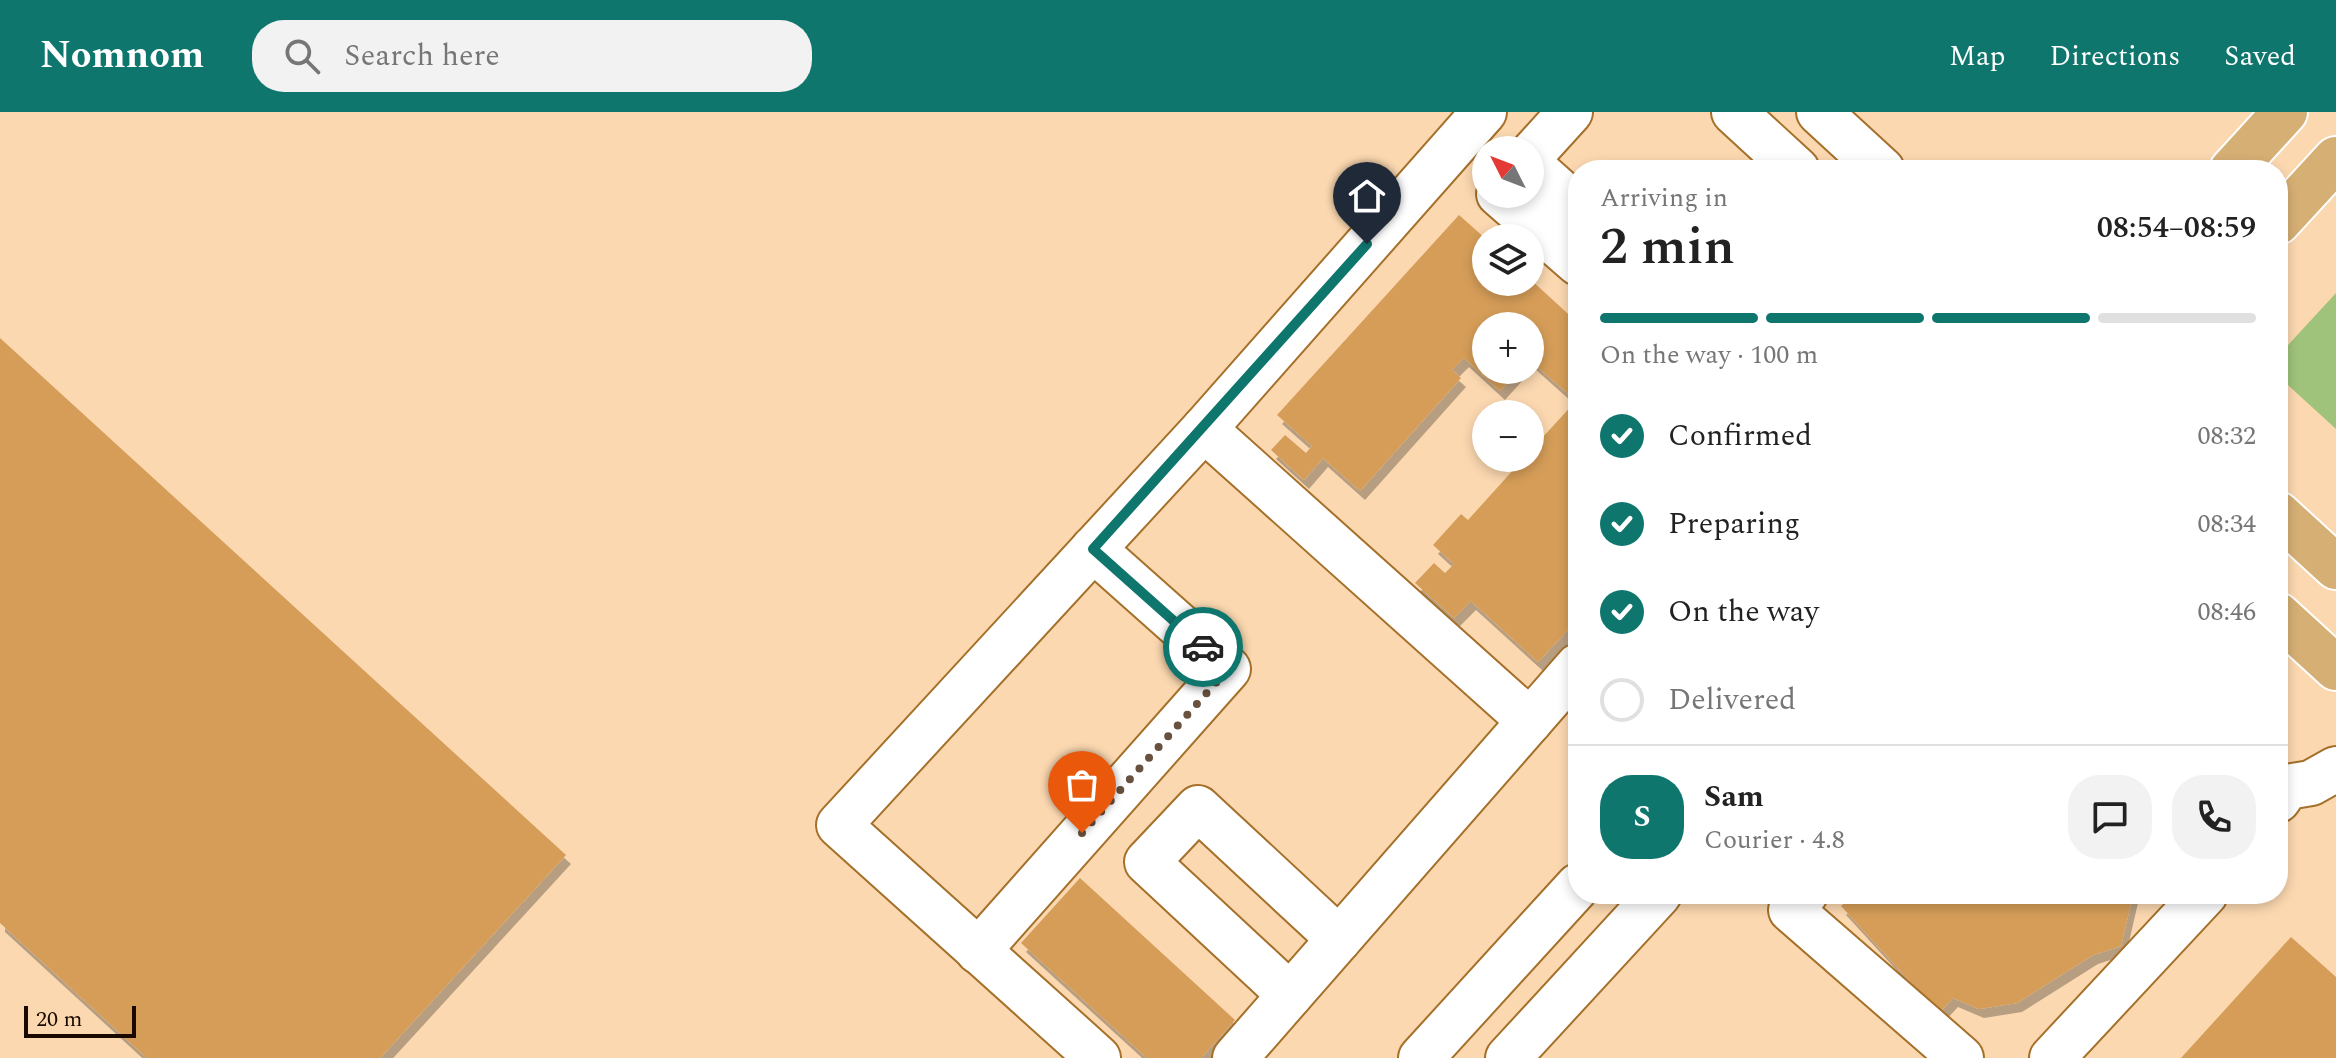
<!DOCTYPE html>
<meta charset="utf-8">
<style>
:root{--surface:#fff;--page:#f2f2f2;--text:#222;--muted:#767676;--line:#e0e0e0;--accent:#0f766e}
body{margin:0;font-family:Spectral,serif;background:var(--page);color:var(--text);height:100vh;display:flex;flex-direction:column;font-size:30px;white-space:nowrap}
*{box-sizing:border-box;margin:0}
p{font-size:26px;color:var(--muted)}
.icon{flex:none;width:44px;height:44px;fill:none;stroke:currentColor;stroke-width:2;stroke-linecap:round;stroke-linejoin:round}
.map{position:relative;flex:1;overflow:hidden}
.sheet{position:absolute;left:1568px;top:48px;width:720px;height:744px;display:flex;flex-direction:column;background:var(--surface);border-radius:32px;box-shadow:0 4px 12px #0003}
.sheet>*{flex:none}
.needle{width:52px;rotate:312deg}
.buttons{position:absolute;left:1472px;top:24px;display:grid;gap:16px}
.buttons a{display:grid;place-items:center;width:72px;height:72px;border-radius:50%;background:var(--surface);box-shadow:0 4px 12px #0003;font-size:40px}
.scale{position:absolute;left:24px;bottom:20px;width:112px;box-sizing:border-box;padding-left:8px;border:4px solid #190900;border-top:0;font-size:22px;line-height:28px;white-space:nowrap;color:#190900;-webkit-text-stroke:6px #fbd8b0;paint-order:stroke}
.pin{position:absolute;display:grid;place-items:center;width:68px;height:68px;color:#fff;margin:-82px -34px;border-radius:50% 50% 50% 0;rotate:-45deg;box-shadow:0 0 8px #0007}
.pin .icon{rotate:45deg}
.courier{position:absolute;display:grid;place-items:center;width:80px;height:80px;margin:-40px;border:6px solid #0f766e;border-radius:50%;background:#fff;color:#222;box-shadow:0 2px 10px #0007}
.head em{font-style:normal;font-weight:600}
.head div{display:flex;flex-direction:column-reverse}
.head{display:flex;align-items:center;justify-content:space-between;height:136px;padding:0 32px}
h1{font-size:52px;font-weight:600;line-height:60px}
.bar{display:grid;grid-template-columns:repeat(4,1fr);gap:12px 8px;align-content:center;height:96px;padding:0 32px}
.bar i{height:10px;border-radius:6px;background:var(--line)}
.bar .active{background:var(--accent)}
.bar p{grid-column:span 4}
.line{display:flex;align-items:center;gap:20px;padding:0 32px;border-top:2px solid var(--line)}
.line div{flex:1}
.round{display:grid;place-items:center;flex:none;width:84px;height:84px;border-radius:32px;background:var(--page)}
ol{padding:0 32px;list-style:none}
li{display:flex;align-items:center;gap:24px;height:88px}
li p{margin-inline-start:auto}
li .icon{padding:8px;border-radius:50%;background:var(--accent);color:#fff;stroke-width:4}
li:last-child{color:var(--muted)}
li i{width:44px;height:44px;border:4px solid var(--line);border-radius:50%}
header{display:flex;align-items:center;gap:48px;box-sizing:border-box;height:112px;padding:0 40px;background:var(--accent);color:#fff}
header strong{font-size:38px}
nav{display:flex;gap:44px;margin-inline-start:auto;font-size:28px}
.search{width:560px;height:72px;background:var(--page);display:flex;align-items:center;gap:20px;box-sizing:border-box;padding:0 28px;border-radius:32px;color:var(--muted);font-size:30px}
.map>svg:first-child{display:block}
.green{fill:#9fc37a}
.building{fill:#d59d59;filter:url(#shadow)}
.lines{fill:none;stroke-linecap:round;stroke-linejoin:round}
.minor-casing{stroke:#a57029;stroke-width:48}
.major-casing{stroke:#fff;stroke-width:48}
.minor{stroke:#fff;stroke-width:44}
.major{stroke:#d6af74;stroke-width:44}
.done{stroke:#68513e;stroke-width:8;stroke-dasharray:0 14.4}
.route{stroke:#0f766e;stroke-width:10}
</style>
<header>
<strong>Nomnom</strong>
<div class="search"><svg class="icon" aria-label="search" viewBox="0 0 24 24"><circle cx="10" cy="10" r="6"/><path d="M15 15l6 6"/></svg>Search here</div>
<nav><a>Map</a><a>Directions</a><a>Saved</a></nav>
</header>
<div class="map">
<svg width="2336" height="946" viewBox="0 0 2336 946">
<defs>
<filter id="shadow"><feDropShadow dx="5" dy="9" stdDeviation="0" flood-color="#0004"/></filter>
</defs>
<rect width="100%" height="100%" fill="#fbd8b0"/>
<polygon class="green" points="2336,181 2336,317 2278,264 2278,244"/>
<g class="building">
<polygon points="1459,103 1486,127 1486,170 1530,167 1578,211 1578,507 1538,550 1471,489 1454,506 1415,471 1434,451 1445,461 1454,452 1433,433 1461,402 1468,408 1524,346 1530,346 1530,339 1576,289 1530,248 1530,214 1486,214 1486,258 1519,258 1500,279 1464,246 1452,258 1461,266 1360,379 1323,346 1304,368 1271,338 1285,323 1306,341 1312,334 1277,303"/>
<polygon points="0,226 566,743 380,946 147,946 0,811"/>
<polygon points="1080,766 1235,908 1201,946 1147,946 1021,831"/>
<polygon points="1855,782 2133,782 2121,834 2093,843 2017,891 1979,897 1953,886 1939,901 1841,794"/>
<polygon points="2291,825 2336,865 2336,946 2181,946"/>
</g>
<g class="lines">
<g class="minor-casing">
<g id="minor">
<polyline points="1734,0 1797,58"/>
<polyline points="1819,0 1882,58"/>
<polyline points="1530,44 1570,0"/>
<polyline points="1530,53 1578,96"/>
<polyline points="1499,82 1578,151"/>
<polyline points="1204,317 1530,609"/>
<polyline points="2278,688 2287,675 2311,671 2336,657"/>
<polyline points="1805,782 1791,798 1961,946"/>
<polyline points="978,839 1228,557 1093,437"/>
<polyline points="1290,883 1147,750 1198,696 1339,827"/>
<polyline points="1098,946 839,713 1204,317 1484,0"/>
<polyline points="1235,946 1578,554"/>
<polyline points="1421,946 1578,774"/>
<polyline points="1508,946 1659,782"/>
<polyline points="2052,946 2205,782"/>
</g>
</g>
<g class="major-casing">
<g id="major">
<polyline points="2232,58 2285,0"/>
<polyline points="2278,110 2336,47"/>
<polyline points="2278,402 2336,455"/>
<polyline points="2278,503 2336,556"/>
</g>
</g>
<use href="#minor" class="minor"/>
<use href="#major" class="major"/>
</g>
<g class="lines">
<polyline class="done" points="1082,721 1228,557 1203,535"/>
<polyline class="route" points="1203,535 1093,437 1367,132"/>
</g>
</svg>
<div class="buttons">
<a><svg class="needle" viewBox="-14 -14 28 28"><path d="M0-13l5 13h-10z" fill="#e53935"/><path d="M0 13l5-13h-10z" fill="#767676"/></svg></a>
<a><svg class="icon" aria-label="layers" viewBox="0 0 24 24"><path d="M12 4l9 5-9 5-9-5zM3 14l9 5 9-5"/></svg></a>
<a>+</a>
<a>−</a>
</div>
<div class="scale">20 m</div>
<div class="pin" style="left:1082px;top:721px;background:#ea580c"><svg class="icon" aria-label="bag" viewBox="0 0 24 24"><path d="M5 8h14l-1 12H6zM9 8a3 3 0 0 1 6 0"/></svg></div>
<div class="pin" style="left:1367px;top:132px;background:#1f2937"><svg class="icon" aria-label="home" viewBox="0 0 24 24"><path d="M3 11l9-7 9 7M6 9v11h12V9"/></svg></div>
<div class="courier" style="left:1203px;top:535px"><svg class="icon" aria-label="car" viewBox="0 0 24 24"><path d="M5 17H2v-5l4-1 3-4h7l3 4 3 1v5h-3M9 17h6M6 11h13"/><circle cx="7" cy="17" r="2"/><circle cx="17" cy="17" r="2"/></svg></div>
<section class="sheet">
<div class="head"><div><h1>2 min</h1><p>Arriving in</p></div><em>08:54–08:59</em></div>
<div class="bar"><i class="active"></i><i class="active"></i><i class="active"></i><i></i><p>On the way · 100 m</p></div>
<ol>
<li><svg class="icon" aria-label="check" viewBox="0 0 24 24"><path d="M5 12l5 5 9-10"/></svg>Confirmed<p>08:32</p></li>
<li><svg class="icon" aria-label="check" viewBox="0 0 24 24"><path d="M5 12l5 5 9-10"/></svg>Preparing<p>08:34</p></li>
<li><svg class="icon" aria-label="check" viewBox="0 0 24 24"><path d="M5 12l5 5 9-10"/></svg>On the way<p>08:46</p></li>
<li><i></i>Delivered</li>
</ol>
<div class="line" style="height:144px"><b class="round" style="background:var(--accent);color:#fff">S</b><div><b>Sam</b><p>Courier · 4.8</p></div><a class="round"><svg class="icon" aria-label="chat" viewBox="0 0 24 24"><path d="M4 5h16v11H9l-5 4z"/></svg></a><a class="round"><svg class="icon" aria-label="phone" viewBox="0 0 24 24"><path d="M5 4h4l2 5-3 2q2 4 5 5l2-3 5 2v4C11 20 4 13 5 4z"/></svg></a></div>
</section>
</div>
